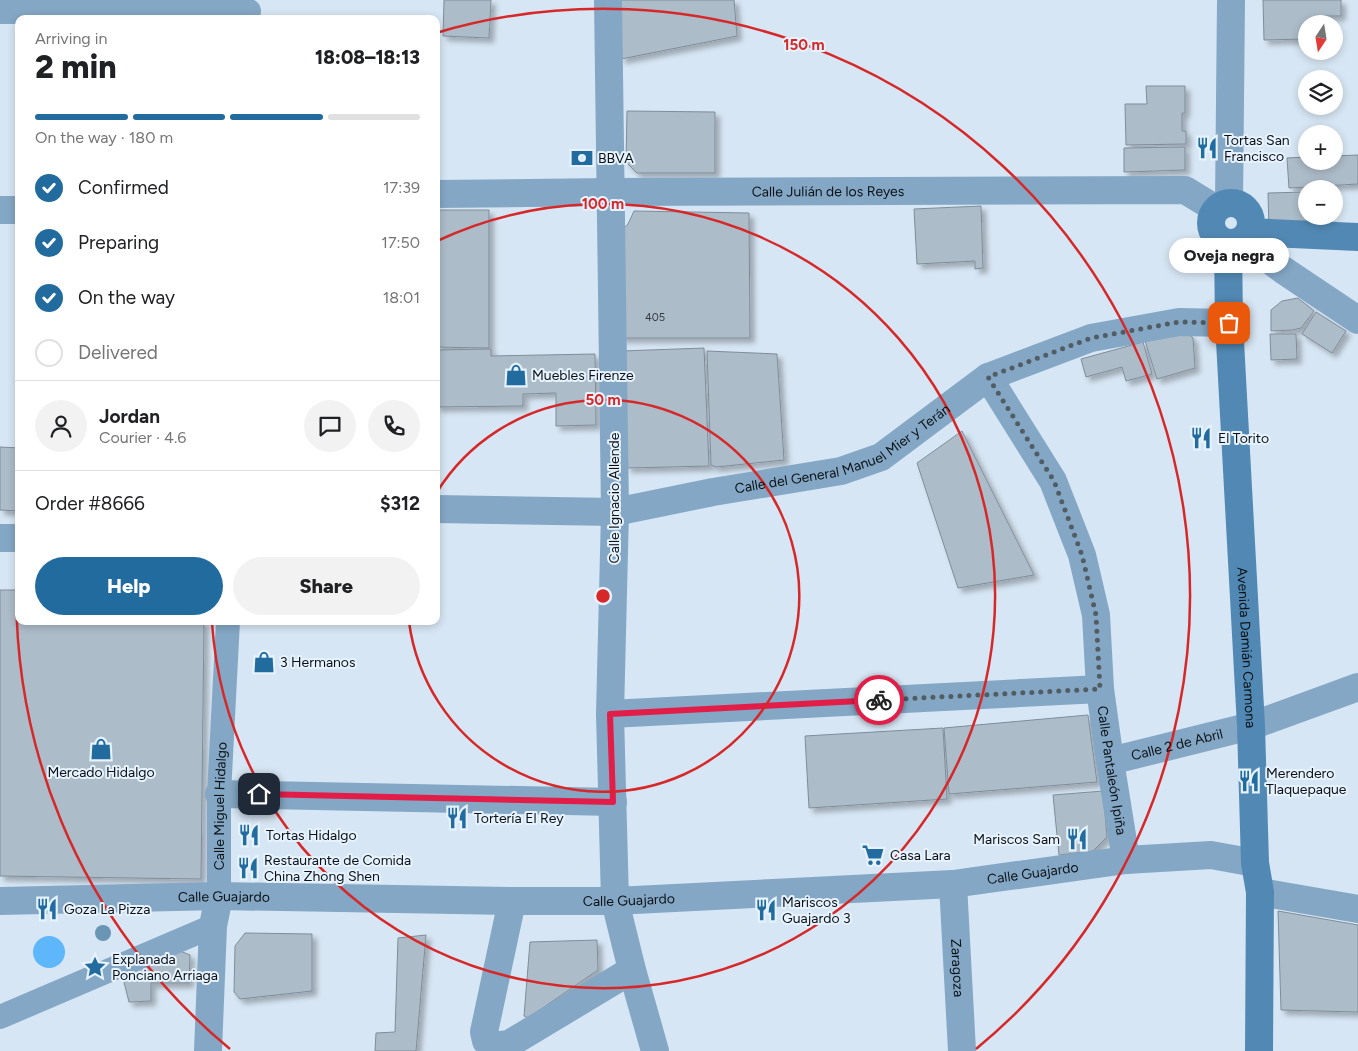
<!DOCTYPE html>
<meta charset="utf-8">
<style>
:root{--surface:#fff;--page:#f2f2f2;--text:#202124;--muted:#757577;--line:#e0e0e0;--accent:#216b9e}
body{margin:0;font-family:Figtree,sans-serif;background:var(--page);color:var(--text);height:100vh;display:flex;flex-direction:column;font-size:19px;white-space:nowrap}
*{box-sizing:border-box;margin:0}
p{font-size:16px;color:var(--muted)}
.icon{flex:none;width:28px;height:28px;fill:none;stroke:currentColor;stroke-width:2;stroke-linecap:round;stroke-linejoin:round}
.map{position:relative;flex:1;overflow:hidden}
.details{position:absolute;left:15px;top:15px;width:425px;height:610px;display:flex;flex-direction:column;background:var(--surface);border-radius:10px;box-shadow:0 2px 8px #0003}
.details>*{flex:none}
.needle{width:32px;rotate:192deg}
.controls{position:absolute;left:1298px;top:15px;display:grid;gap:10px}
.controls a{display:grid;place-items:center;width:45px;height:45px;border-radius:50%;background:var(--surface);box-shadow:0 2px 8px #0003;font-size:25px}
.pin{position:absolute;display:grid;place-items:center;width:42px;height:42px;color:#fff;margin:-21px;border-radius:10px;box-shadow:0 2px 8px #0006}
.courier{position:absolute;display:grid;place-items:center;width:50px;height:50px;margin:-25px;border:4px solid #e11d48;border-radius:50%;background:#fff;color:#222;box-shadow:0 1px 6px #0007}
.bubble{position:absolute;height:35px;border-radius:18px;background:var(--surface);box-shadow:0 2px 8px #0003;font-size:16px;font-weight:800;line-height:35px;text-align:center}
.headline em{font-style:normal;font-weight:800}
.headline div{display:flex;flex-direction:column-reverse}
.headline{display:flex;align-items:center;justify-content:space-between;height:85px;padding:0 20px}
h1{font-size:32px;font-weight:800;line-height:38px}
.bar{display:grid;grid-template-columns:repeat(4,1fr);gap:8px 5px;align-content:center;height:60px;padding:0 20px}
.bar i{height:6px;border-radius:4px;background:var(--line)}
.bar .on{background:var(--accent)}
.bar p{grid-column:span 4}
.line{display:flex;align-items:center;gap:12px;padding:0 20px;border-top:1px solid var(--line)}
.line div{flex:1}
.round{display:grid;place-items:center;flex:none;width:52px;height:52px;border-radius:26px;background:var(--page)}
ol{padding:0 20px;list-style:none}
li{display:flex;align-items:center;gap:15px;height:55px}
li p{margin-inline-start:auto}
li .icon{padding:5px;border-radius:50%;background:var(--accent);color:#fff;stroke-width:4}
li:last-child{color:var(--muted)}
li i{width:28px;height:28px;border:2px solid var(--line);border-radius:50%}
.button{display:flex;gap:10px;margin-top:auto;padding:10px 20px}
.button a{flex:1;height:58px;border-radius:30px;background:var(--accent);color:#fff;font-size:20px;font-weight:800;line-height:58px;text-align:center}
.button a+a{background:var(--page);color:var(--text)}
.map>svg:first-child{display:block}
.water{fill:#5fb7fb}
.building{fill:#adbcc9;stroke:#7f8d99;filter:url(#shadow)}
.lines{fill:none;stroke-linecap:round;stroke-linejoin:round}
.pedestrian{stroke:#84a7c5;stroke-width:24}
.minor{stroke:#84a7c5;stroke-width:28}
.secondary{stroke:#5289b4;stroke-width:28}
.tree{fill:#6a95b4}
.done{stroke:#525c63;stroke-width:5;stroke-dasharray:0 9}
.route{stroke:#e11d48;stroke-width:6}
.ring{fill:none;stroke:#d62828;stroke-width:2.5}
.labels{text-anchor:middle;dominant-baseline:central;stroke-width:4;stroke-linejoin:round;paint-order:stroke}
.number-label{font-size:11px;fill:#343c42}
.poi-label{font-size:14px;fill:#0b1115;stroke:#e6f3fe;text-anchor:start}
.street-label{font-size:14px;fill:#0b1115;stroke:#e6f3fe}
.centre{fill:#d62828;stroke:#e6f3fe;stroke-width:2.5}
.ring-label{font-size:15px;text-anchor:middle;font-weight:bold;fill:#d62828;stroke:#e6f3fe;stroke-width:4;stroke-linejoin:round;paint-order:stroke}
</style>
<div class="map">
<svg width="1358" height="1051" viewBox="0 0 1358 1051">
<defs>
<filter id="shadow"><feDropShadow dx="4.5" dy="4.5" stdDeviation="2.5" flood-color="#0004"/></filter>
</defs>
<rect width="100%" height="100%" fill="#d7e6f4"/>
<circle class="water" cx="49" cy="952" r="16"/>
<g class="building">
<polygon points="444,0 491,0 489,38 443,36"/>
<polygon points="621,0 734,0 737,36 621,59"/>
<polygon points="1263,0 1341,0 1341,16 1323,16 1324,24 1306,24 1306,39 1264,40"/>
<polygon points="1146,86 1185,86 1185,113 1182,113 1182,131 1186,131 1186,144 1126,145 1125,104 1147,104"/>
<polygon points="627,111 715,112 715,173 637,173 626,162"/>
<polygon points="1185,147 1185,170 1124,172 1124,148"/>
<polygon points="1358,155 1358,184 1289,188 1287,158 1306,157 1306,161 1334,161 1334,156"/>
<polygon points="1306,192 1306,216 1328,216 1328,227 1269,228 1268,193"/>
<polygon points="981,206 983,268 975,269 975,261 917,264 914,209"/>
<polygon points="436,210 489,210 489,348 436,347"/>
<polygon points="634,211 749,213 750,338 620,338 619,233 628,224"/>
<polygon points="1298,298 1314,311 1301,328 1292,330 1271,331 1271,310 1282,301"/>
<polygon points="1316,312 1346,331 1332,353 1302,334"/>
<polygon points="1182,329 1193,338 1195,368 1157,379 1145,341"/>
<polygon points="1270,334 1296,334 1297,359 1271,360"/>
<polygon points="1143,342 1152,374 1126,381 1122,367 1086,377 1081,359"/>
<polygon points="704,348 709,466 627,468 622,351"/>
<polygon points="491,349 491,356 595,354 596,425 556,426 556,393 523,394 523,406 436,407 436,350"/>
<polygon points="707,351 777,354 784,460 716,467 711,465"/>
<polygon points="962,431 1034,575 958,588 917,463"/>
<polygon points="0,447 19,448 19,511 0,510"/>
<polygon points="0,590 19,590 19,621 204,621 201,879 0,876"/>
<polygon points="1088,715 1097,782 949,794 944,728"/>
<polygon points="943,728 947,799 809,808 805,736"/>
<polygon points="1103,791 1107,837 1093,851 1059,855 1053,795"/>
<polygon points="1278,911 1358,925 1358,1012 1281,1010"/>
<polygon points="245,933 312,934 312,991 240,999 234,992 235,946"/>
<polygon points="426,935 416,1051 375,1051 376,1033 395,1032 398,938"/>
<polygon points="597,940 598,970 528,1018 524,1016 530,942"/>
<polygon points="180,951 190,955 189,983 151,983 151,1001 129,1002 122,974"/>
</g>
<g class="lines">
<g class="pedestrian">
<polyline points="0,12 249,11"/>
<path id="s1" d="M219,896V794L228,621"/>
<polyline points="0,1017 213,926"/>
</g>
<g class="minor">
<polyline points="608,0 615,512 610,714 615,901 632,970 655,1051"/>
<path id="s2" d="M436,194L611,192L1185,190L1216,209"/>
<polyline points="1229,203 1231,0"/>
<polyline points="0,210 19,210"/>
<polyline points="1242,240 1283,270 1358,320"/>
<path id="s3" d="M988,377L1053,481L1082,555L1096,615L1100,689L1110,761L1126,860"/>
<path id="s4" d="M436,509L615,512L713,492L841,471L881,457L988,377L1091,338L1179,322L1229,323"/>
<polyline points="0,538 19,538"/>
<polyline points="610,714 1100,689"/>
<path id="s5" d="M1110,761L1251,726L1358,687"/>
<polyline points="219,794 613,802"/>
<path id="s6" d="M953,884L962,1051"/>
<polyline points="1260,892 1358,909"/>
<path id="s7" d="M0,901L219,896L512,901H615L953,884L1126,860L1211,855L1255,863"/>
<polyline points="512,901 484,1032 486,1041 494,1046 509,1044 632,970"/>
<polyline points="208,1051 213,926 219,896"/>
</g>
<g class="secondary">
<circle cx="1231" cy="223" r="20"/>
<polyline points="1250,232 1358,237"/>
<path id="s8" d="M1228,243L1229,323L1251,726L1255,863L1260,892L1259,1051"/>
</g>
</g>
<circle class="tree" cx="103" cy="933" r="8"/>
<g class="lines">
<polyline class="done" points="879,700 1100,689 1096,615 1082,555 1054,481 988,377 1091,338 1179,322 1229,323"/>
<polyline class="route" points="259,794 613,802 610,714 879,700"/>
</g>
<g class="ring">
<path d="M437 492A196 196 0 1 1 409 622"/>
<path d="M437 241A392 392 0 1 1 212 623"/>
<path d="M230 1049A587 587 0 0 1 19 540M436 33A587 587 0 0 1 976 1049"/>
</g>
<defs>
<g id="restaurant-bare" transform="scale(1.725)"><path d="M-5-6h1v4h1v-4h1v4h1v-4h1v5L-1.5 .5V6h-2V.5L-5-1ZM5-6V6H3V1.5H1.5Q1.5-4 5-6Z" fill="#216b9e" stroke="#e6f3fe" stroke-width="2.5" paint-order="stroke"/></g>
<g id="bank-bare" transform="scale(1.725)"><path d="M-6-4H6V4H-6ZM0-2.3a2.3 2.3 0 1 0 0 4.6a2.3 2.3 0 1 0 0-4.6Z" fill="#216b9e" stroke="#e6f3fe" stroke-width="2.5" paint-order="stroke"/></g>
<g id="shop-bare" transform="scale(1.725)"><path d="M-5-2.5h2.3a2.7 3.5 0 0 1 5.4 0H5L5.5 6h-11ZM-1.5-2.5h3a1.5 2.3 0 0 0-3 0Z" fill="#216b9e" stroke="#e6f3fe" stroke-width="2.5" paint-order="stroke"/></g>
<g id="supermarket-bare" transform="scale(1.725)"><path d="M-6-5.5h2.5l.6 2H6L4.5 2H-2.5L-4.4-4H-6ZM-1.5 3.2a1.3 1.3 0 1 0 .1 0ZM3 3.2a1.3 1.3 0 1 0 .1 0Z" fill="#216b9e" stroke="#e6f3fe" stroke-width="2.5" paint-order="stroke"/></g>
<g id="sight-bare" transform="scale(1.725)"><path d="M0-6L1.8-2.2L6-1.7L2.9 1.2L3.7 5.4L0 3.3L-3.7 5.4L-2.9 1.2L-6-1.7L-1.8-2.2Z" fill="#216b9e" stroke="#e6f3fe" stroke-width="2.5" paint-order="stroke"/></g>
</defs>
<g fill-rule="evenodd">
<use href="#restaurant-bare" x="1207" y="148"/>
<use href="#bank-bare" x="582" y="158"/>
<use href="#shop-bare" x="516" y="375"/>
<use href="#restaurant-bare" x="1201" y="438"/>
<use href="#shop-bare" x="264" y="662"/>
<use href="#shop-bare" x="101" y="749"/>
<use href="#restaurant-bare" x="1249" y="781"/>
<use href="#restaurant-bare" x="457" y="818"/>
<use href="#restaurant-bare" x="249" y="835"/>
<use href="#restaurant-bare" x="1077" y="839"/>
<use href="#supermarket-bare" x="873" y="855"/>
<use href="#restaurant-bare" x="248" y="868"/>
<use href="#restaurant-bare" x="47" y="909"/>
<use href="#restaurant-bare" x="766" y="910"/>
<use href="#sight-bare" x="95" y="967"/>
</g>
<g class="labels">
<g class="number-label">
<text x="655" y="317">405</text>
</g>
<g class="poi-label">
<text x="1224" y="140">Tortas San<tspan x="1224" dy="16">Francisco</tspan></text>
<text x="598" y="158">BBVA</text>
<text x="532" y="375">Muebles Firenze</text>
<text x="1218" y="438">El Torito</text>
<text x="280" y="662">3 Hermanos</text>
<text x="101" y="772" text-anchor="middle">Mercado Hidalgo</text>
<text x="1266" y="773">Merendero<tspan x="1266" dy="16">Tlaquepaque</tspan></text>
<text x="474" y="818">Tortería El Rey</text>
<text x="266" y="835">Tortas Hidalgo</text>
<text x="1060" y="839" text-anchor="end">Mariscos Sam</text>
<text x="890" y="855">Casa Lara</text>
<text x="264" y="860">Restaurante de Comida<tspan x="264" dy="16">China Zhong Shen</tspan></text>
<text x="782" y="902">Mariscos<tspan x="782" dy="16">Guajardo 3</tspan></text>
<text x="64" y="909">Goza La Pizza</text>
<text x="112" y="959">Explanada<tspan x="112" dy="16">Ponciano Arriaga</tspan></text>
</g>
<g class="street-label">
<text stroke="none"><textPath href="#s2" startOffset="392">Calle Julián de los Reyes</textPath></text>
<text stroke="none"><textPath href="#s4" startOffset="418">Calle del General Manuel Mier y Terán</textPath></text>
<text transform="translate(614 498) rotate(-90)">Calle Ignacio Allende</text>
<text stroke="none"><textPath href="#s8" startOffset="405">Avenida Damián Carmona</textPath></text>
<text stroke="none"><textPath href="#s5" startOffset="69">Calle 2 de Abril</textPath></text>
<text stroke="none"><textPath href="#s3" startOffset="420">Calle Pantaleón Ipiña</textPath></text>
<text stroke="none"><textPath href="#s1" startOffset="90">Calle Miguel Hidalgo</textPath></text>
<text stroke="none"><textPath href="#s7" startOffset="1034">Calle Guajardo</textPath></text>
<text stroke="none"><textPath href="#s7" startOffset="224">Calle Guajardo</textPath></text>
<text stroke="none"><textPath href="#s7" startOffset="629">Calle Guajardo</textPath></text>
<text stroke="none"><textPath href="#s6" startOffset="84">Zaragoza</textPath></text>
</g>
</g>
<circle cx="603" cy="596" r="8" class="centre"/>
<g class="ring-label">
<text x="804" y="50">150 m</text>
<text x="603" y="209">100 m</text>
<text x="603" y="405">50 m</text>
</g>
</svg>
<div class="controls">
<a><svg class="needle" viewBox="-14 -14 28 28"><path d="M0-13l5 13h-10z" fill="#e53935"/><path d="M0 13l5-13h-10z" fill="#757577"/></svg></a>
<a><svg class="icon" aria-label="layers" viewBox="0 0 24 24"><path d="M12 4l9 5-9 5-9-5zM3 14l9 5 9-5"/></svg></a>
<a>+</a>
<a>−</a>
</div>
<div class="pin" style="left:1229px;top:323px;background:#ea580c"><svg class="icon" aria-label="bag" viewBox="0 0 24 24"><path d="M5 8h14l-1 12H6zM9 8a3 3 0 0 1 6 0"/></svg></div>
<div class="pin" style="left:259px;top:794px;background:#1f2937"><svg class="icon" aria-label="home" viewBox="0 0 24 24"><path d="M3 11l9-7 9 7M6 9v11h12V9"/></svg></div>
<div class="courier" style="left:879px;top:700px"><svg class="icon" aria-label="bike" viewBox="0 0 24 24"><circle cx="6" cy="16" r="4"/><circle cx="18" cy="16" r="4"/><path d="M6 16l4-8h5l3 8M10 8l3 8H6M13 5h3"/></svg></div>
<div class="bubble" style="left:1169px;top:238px;width:120px">Oveja negra</div>
<section class="details">
<div class="headline"><div><h1>2 min</h1><p>Arriving in</p></div><em>18:08–18:13</em></div>
<div class="bar"><i class="on"></i><i class="on"></i><i class="on"></i><i></i><p>On the way · 180 m</p></div>
<ol>
<li><svg class="icon" aria-label="check" viewBox="0 0 24 24"><path d="M5 12l5 5 9-10"/></svg>Confirmed<p>17:39</p></li>
<li><svg class="icon" aria-label="check" viewBox="0 0 24 24"><path d="M5 12l5 5 9-10"/></svg>Preparing<p>17:50</p></li>
<li><svg class="icon" aria-label="check" viewBox="0 0 24 24"><path d="M5 12l5 5 9-10"/></svg>On the way<p>18:01</p></li>
<li><i></i>Delivered</li>
</ol>
<div class="line" style="height:90px"><a class="round"><svg class="icon" aria-label="person" viewBox="0 0 24 24"><circle cx="12" cy="8" r="4"/><path d="M4 21q1-7 8-7t8 7"/></svg></a><div><b>Jordan</b><p>Courier · 4.6</p></div><a class="round"><svg class="icon" aria-label="chat" viewBox="0 0 24 24"><path d="M4 5h16v11H9l-5 4z"/></svg></a><a class="round"><svg class="icon" aria-label="phone" viewBox="0 0 24 24"><path d="M5 4h4l2 5-3 2q2 4 5 5l2-3 5 2v4C11 20 4 13 5 4z"/></svg></a></div>
<div class="line" style="height:65px"><div>Order #8666</div><b>$312</b></div>
<div class="button"><a>Help</a><a>Share</a></div>
</section>
</div>
